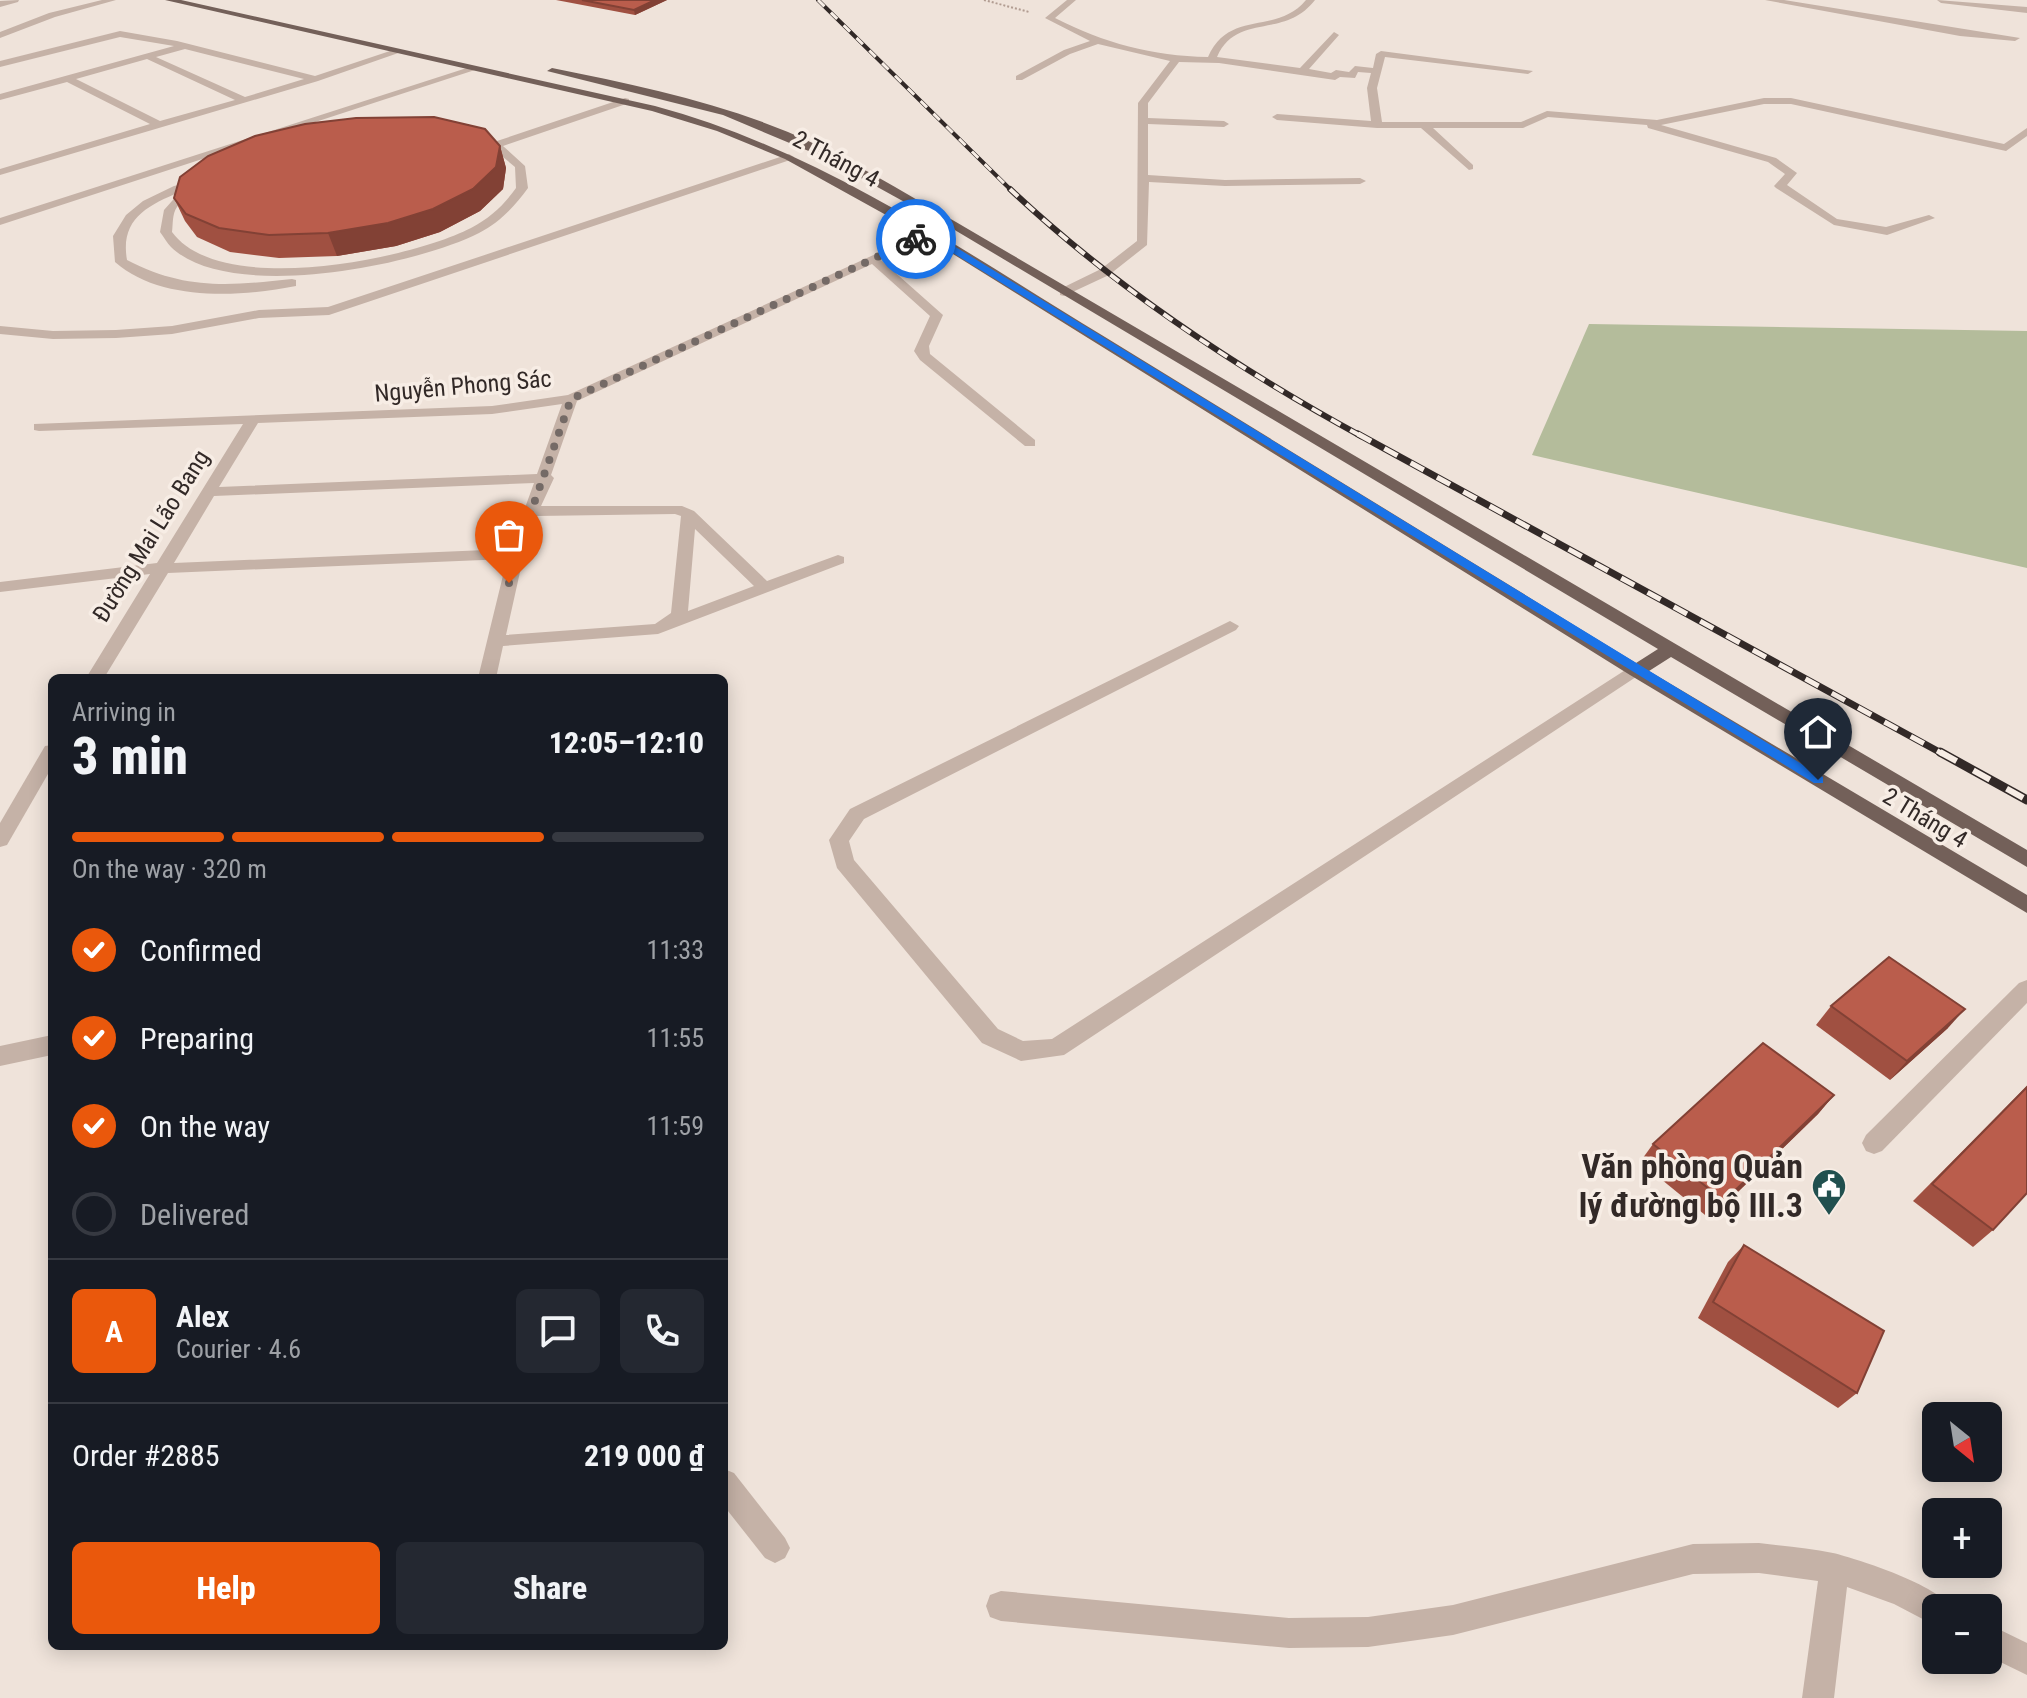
<!DOCTYPE html>
<meta charset="utf-8">
<style>
:root{--surface:#171b24;--page:#242831;--text:#f1f3f6;--muted:#9ea1a6;--line:#363941;--accent:#ea580c}
body{margin:0;font-family:"Roboto Condensed",sans-serif;background:var(--page);color:var(--text);height:100vh;display:flex;flex-direction:column;font-size:30px;white-space:nowrap}
*{box-sizing:border-box;margin:0}
p{font-size:26px;color:var(--muted)}
.icon{flex:none;width:44px;height:44px;fill:none;stroke:currentColor;stroke-width:2;stroke-linecap:round;stroke-linejoin:round}
.map{position:relative;flex:1;overflow:hidden}
.details{position:absolute;left:48px;top:674px;width:680px;height:976px;display:flex;flex-direction:column;background:var(--surface);border-radius:12px;box-shadow:0 4px 20px #0003}
.details>*{flex:none}
.needle{width:52px;rotate:150deg}
.controls{position:absolute;left:1922px;top:1402px;display:grid;gap:16px}
.controls a{display:grid;place-items:center;width:80px;height:80px;border-radius:12px;background:var(--surface);box-shadow:0 4px 20px #0003;font-size:40px}
.pin{position:absolute;display:grid;place-items:center;width:68px;height:68px;color:#fff;margin:-82px -34px;border-radius:50% 50% 50% 0;rotate:-45deg;box-shadow:0 0 8px #0007}
.pin .icon{rotate:45deg}
.courier{position:absolute;display:grid;place-items:center;width:80px;height:80px;margin:-40px;border:6px solid #1a73e8;border-radius:50%;background:#fff;color:#222;box-shadow:0 2px 10px #0007}
.head em{font-style:normal;font-weight:800}
.head div{display:flex;flex-direction:column-reverse}
.head{display:flex;align-items:center;justify-content:space-between;height:136px;padding:0 24px}
h1{font-size:52px;font-weight:800;line-height:60px}
.bar{display:grid;grid-template-columns:repeat(4,1fr);gap:12px 8px;align-content:center;height:96px;padding:0 24px}
.bar i{height:10px;border-radius:6px;background:var(--line)}
.bar .on{background:var(--accent)}
.bar p{grid-column:span 4}
.line{display:flex;align-items:center;gap:20px;padding:0 24px;border-top:2px solid var(--line)}
.line div{flex:1}
.round{display:grid;place-items:center;flex:none;width:84px;height:84px;border-radius:12px;background:var(--page)}
ol{padding:0 24px;list-style:none}
li{display:flex;align-items:center;gap:24px;height:88px}
li p{margin-inline-start:auto}
li .icon{padding:8px;border-radius:50%;background:var(--accent);color:#fff;stroke-width:4}
li:last-child{color:var(--muted)}
li i{width:44px;height:44px;border:4px solid var(--line);border-radius:50%}
.action{display:flex;gap:16px;margin-top:auto;padding:16px 24px}
.action a{flex:1;height:92px;border-radius:12px;background:var(--accent);color:#fff;font-size:32px;font-weight:800;line-height:92px;text-align:center}
.action a+a{background:var(--page);color:var(--text)}
.map>svg:first-child{display:block}
.green{fill:#b4bc9b}
.lines{fill:none;stroke-linecap:round;stroke-linejoin:round}
.path{stroke:#b19c91;stroke-width:2;stroke-dasharray:2 2;stroke-linecap:butt}
.minor{fill:#c5b2a7;fill-rule:evenodd}
.major{fill:#736059;fill-rule:evenodd}
.rail-far3-casing{stroke:#322927;stroke-width:4}
.rail-far2-casing{stroke:#322927;stroke-width:6}
.rail-far1-casing{stroke:#322927;stroke-width:7}
.rail-casing{stroke:#322927;stroke-width:9}
.rail-far3{stroke:#f7ede5;stroke-width:3;stroke-dasharray:9;stroke-linecap:butt}
.rail-far2{stroke:#f7ede5;stroke-width:4;stroke-dasharray:11;stroke-linecap:butt}
.rail-far1{stroke:#f7ede5;stroke-width:5;stroke-dasharray:15;stroke-linecap:butt}
.rail{stroke:#f7ede5;stroke-width:6;stroke-dasharray:19;stroke-linecap:butt}
.wall{fill:#a05041}
.shaded-wall{fill:#824135}
.building{fill:#ba5d4c;stroke:#824135;stroke-width:2}
.route{fill:#1a73e8}
.done{stroke:#746a66;stroke-width:8;stroke-dasharray:0 14.4}
.labels{text-anchor:middle;dominant-baseline:central;stroke-width:7;stroke-linejoin:round;paint-order:stroke}
.far-street-label{font-size:24px;fill:#322927;stroke:#f7ede5}
.near-poi-label{font-size:34px;font-weight:bold;fill:#322927;stroke:#f7ede5;text-anchor:end}
</style>
<div class="map">
<svg width="2027" height="1698" viewBox="0 0 2027 1698">
<rect width="100%" height="100%" fill="#efe3da"/>
<polygon class="green" points="1589,324 2027,331 2027,568 1532,455"/>
<g class="lines">
<polyline class="path" points="984,0 1029,12"/>
<g class="minor">
<polygon points="19,0 18,2 0,7 0,1"/>
<polygon points="102,0 116,0 55,17 0,38 0,32 49,13"/>
<path d="M1067,0H1076L1055,18C1104,43 1152,56 1208,57C1230,8 1276,36 1306,0H1315C1284,40 1237,12 1217,57L1300,68L1334,32L1339,35L1309,69L1331,73L1336,70L1349,72L1355,66L1373,68L1376,54L1381,51L1533,71L1528,74L1385,57L1377,88L1382,122H1521L1547,111L1657,120L1764,98H1791L2004,144L2027,128V136L2006,151L1791,104H1764L1661,125L1776,158L1797,173L1787,185L1837,219L1886,227L1929,215L1935,218L1887,235L1834,225L1776,188L1774,186L1785,174L1768,162L1648,128L1647,125L1548,117L1523,128H1433L1473,165V169L1469,170L1421,128H1377L1277,120L1272,117L1277,114L1371,121L1367,88L1371,73L1358,72L1355,78L1340,77L1335,80L1219,63L1179,62L1148,103V118L1224,121L1229,124L1224,127L1148,124V175L1225,180L1360,178L1366,181L1360,184L1225,186L1149,182L1147,245L1109,275L1064,296L1060,295V289L1101,269L1137,241L1138,103L1170,61L1098,44L1070,54L1022,80H1016V76L1064,50L1090,41L1045,18Z"/>
<polygon points="1765,0 1784,0 2020,38 2015,41 1960,36"/>
<polygon points="1937,0 2027,7 2027,13 1941,3"/>
<path d="M120,31L177,41L315,76L396,49L404,51L318,81L0,175V169L150,124L67,82L0,100V94L174,46L120,37L0,67V61ZM185,49L304,79L245,97L156,57ZM147,59L235,100L160,121L76,79Z"/>
<polygon points="473,66 481,68 0,225 0,218"/>
<path d="M625,98L629,99V103L503,146L525,166L528,188C514,207 500,222 479,233C414,266 229,303 171,247C167,243 164,237 160,232L164,210L180,192C146,206 120,220 127,260C184,290 229,286 292,279L296,280V286C242,297 160,302 115,262L113,236L126,215L143,201L174,186L191,182L224,162L276,144L389,128L441,130L494,142ZM389,134L441,136L491,147L515,167L516,188C504,205 490,218 471,228C408,260 220,298 172,232C173,224 172,214 177,207C181,201 189,195 195,191C250,146 321,140 389,134Z"/>
<polygon points="789,154 794,157 793,159 329,315 259,318 172,334 116,338 53,339 0,334 0,326 53,331 116,330 172,326 259,310 328,307"/>
<path d="M928,230L934,234L932,236L881,260L943,315L929,346L930,354L1035,440V446H1025L920,360L914,351L930,316L872,264L577,401L551,475L554,478L541,506H682L694,511L767,581L838,555L844,557V563L658,634L503,646L496,678H478L507,559L168,573L104,678H86L150,574L0,592V582L157,563L243,424L39,431L34,430V424L492,406L568,395ZM562,404L537,474L219,487L258,423L492,414ZM534,483L510,549L174,563L214,496ZM675,514L681,516L671,613L655,624L506,635L524,554L537,516ZM695,529L754,586L688,611Z"/>
<polygon points="1230,621 1239,626 1236,630 864,819 849,841 854,860 998,1029 1023,1041 1052,1039 1630,667 1642,667 1645,671 1064,1055 1021,1061 982,1043 837,868 829,840 850,809"/>
<polygon points="52,745 52,767 7,845 0,847 0,823 45,746"/>
<polygon points="2027,980 2027,1003 1882,1151 1874,1154 1866,1151 1862,1143 1866,1135 2019,983"/>
<polygon points="52,1035 52,1055 0,1066 0,1046"/>
<polygon points="724,1469 734,1473 785,1538 790,1548 785,1558 775,1563 765,1558 724,1506"/>
<path d="M1759,1543C1783,1546 1809,1548 1833,1553C1858,1559 1941,1586 1950,1608H1936V1626L1894,1604L1847,1587L1834,1698H1802L1818,1581L1759,1573L1693,1574L1453,1635L1368,1647L1289,1648L1001,1621L990,1617L986,1606L990,1595L1001,1591L1289,1618L1368,1617L1453,1605L1693,1544Z"/>
<polygon points="1988,1624 2027,1643 2027,1675 1988,1656"/>
</g>
<path class="major" d="M165,0H181L655,106C819,150 962,250 1105,337C1282,446 1459,554 1636,663L1658,649L948,226L823,157L723,115L547,71L552,68C632,84 713,101 788,132C847,157 901,191 956,222L2027,850V867L1671,657L1649,671L2027,895V913L1630,675L924,236L785,159L717,131L652,111Z"/>
<g class="rail-far3-casing">
<polyline id="rail-far3" points="818,0 1012,191"/>
</g>
<g class="rail-far2-casing">
<path id="rail-far2" d="M1010,189C1115,288 1235,367 1361,436"/>
</g>
<g class="rail-far1-casing">
<polyline id="rail-far1" points="1358,434 1943,754"/>
</g>
<g class="rail-casing">
<polyline id="rail" points="1940,752 2027,800"/>
</g>
<use href="#rail-far3" class="rail-far3"/>
<use href="#rail-far2" class="rail-far2"/>
<use href="#rail-far1" class="rail-far1"/>
<use href="#rail" class="rail"/>
</g>
<g class="wall">
<polygon points="556,0 667,0 635,15"/>
<polygon points="500,146 506,168 503,189 480,211 440,232 396,246 337,256 279,258 230,252 197,237 185,221 174,198"/>
<polygon points="1831,1006 1948,1028 1890,1080 1816,1025"/>
<polygon points="2027,1086 2027,1193 1993,1230 1973,1247 1913,1201"/>
<polygon points="1834,1095 1818,1114 1710,1219 1640,1162 1653,1144"/>
<polygon points="1744,1245 1857,1393 1838,1408 1698,1318 1728,1262"/>
</g>
<g class="shaded-wall">
<polygon points="655,0 667,0 635,15 634,10"/>
<polygon points="500,146 506,168 503,189 480,211 440,232 396,246 337,256 328,233"/>
<polygon points="1965,1009 1948,1028 1890,1080 1907,1061"/>
<polygon points="1834,1095 1818,1114 1710,1219 1724,1201"/>
</g>
<g class="building">
<polygon points="582,0 655,0 634,10"/>
<polygon points="434,117 485,129 500,146 496,167 473,189 433,209 388,223 328,233 269,235 219,228 186,214 174,198 180,177 208,156 255,136 305,124 356,118"/>
<polygon points="1889,957 1965,1009 1907,1061 1831,1006"/>
<polygon points="1763,1043 1834,1095 1724,1201 1653,1144"/>
<polygon points="2027,1087 2027,1193 1993,1230 1932,1184"/>
<polygon points="1744,1245 1884,1331 1857,1393 1713,1302"/>
</g>
<polygon class="route" points="925,232 931,232 1823,777 1823,783 1814,783 927,237 916,242 912,239"/>
<g class="lines">
<polyline class="done" points="509,583 516,554 571,399 916,239"/>
</g>
<defs>
<g id="civic-pin" transform="scale(1.8)"><path d="M0 17L-7.5 6A9.5 9.5 0 1 1 7.5 6Z" fill="#21504f" stroke="#f7ede5"/><path d="M-.6-6.5H3V-4.5H.6V-3L4-1V1h2V6H-6V1h2V-1L-.6-3ZM-1.2 2.5V6h2.4V2.5Z" fill="#fff"/></g>
</defs>
<g fill-rule="evenodd">
<use href="#civic-pin" x="1829" y="1186"/>
</g>
<g class="labels">
<g class="far-street-label">
<text transform="translate(836 159) rotate(28)">2 Tháng 4</text>
<text transform="translate(463 386) rotate(-5)">Nguyễn Phong Sác</text>
<text transform="translate(151 536) rotate(-58)">Đường Mai Lão Bang</text>
<text transform="translate(1925 818) rotate(31)">2 Tháng 4</text>
</g>
<g class="near-poi-label">
<text x="1803" y="1166">Văn phòng Quản<tspan x="1803" dy="39">lý đường bộ III.3</tspan></text>
</g>
</g>
</svg>
<div class="controls">
<a><svg class="needle" viewBox="-14 -14 28 28"><path d="M0-13l5 13h-10z" fill="#e53935"/><path d="M0 13l5-13h-10z" fill="#9ea1a6"/></svg></a>
<a>+</a>
<a>−</a>
</div>
<div class="pin" style="left:509px;top:583px;background:#ea580c"><svg class="icon" aria-label="bag" viewBox="0 0 24 24"><path d="M5 8h14l-1 12H6zM9 8a3 3 0 0 1 6 0"/></svg></div>
<div class="pin" style="left:1818px;top:780px;background:#1f2937"><svg class="icon" aria-label="home" viewBox="0 0 24 24"><path d="M3 11l9-7 9 7M6 9v11h12V9"/></svg></div>
<div class="courier" style="left:916px;top:239px"><svg class="icon" aria-label="bike" viewBox="0 0 24 24"><circle cx="6" cy="16" r="4"/><circle cx="18" cy="16" r="4"/><path d="M6 16l4-8h5l3 8M10 8l3 8H6M13 5h3"/></svg></div>
<section class="details">
<div class="head"><div><h1>3 min</h1><p>Arriving in</p></div><em>12:05–12:10</em></div>
<div class="bar"><i class="on"></i><i class="on"></i><i class="on"></i><i></i><p>On the way · 320 m</p></div>
<ol>
<li><svg class="icon" aria-label="check" viewBox="0 0 24 24"><path d="M5 12l5 5 9-10"/></svg>Confirmed<p>11:33</p></li>
<li><svg class="icon" aria-label="check" viewBox="0 0 24 24"><path d="M5 12l5 5 9-10"/></svg>Preparing<p>11:55</p></li>
<li><svg class="icon" aria-label="check" viewBox="0 0 24 24"><path d="M5 12l5 5 9-10"/></svg>On the way<p>11:59</p></li>
<li><i></i>Delivered</li>
</ol>
<div class="line" style="height:144px"><b class="round" style="background:var(--accent);color:#fff">A</b><div><b>Alex</b><p>Courier · 4.6</p></div><a class="round"><svg class="icon" aria-label="chat" viewBox="0 0 24 24"><path d="M4 5h16v11H9l-5 4z"/></svg></a><a class="round"><svg class="icon" aria-label="phone" viewBox="0 0 24 24"><path d="M5 4h4l2 5-3 2q2 4 5 5l2-3 5 2v4C11 20 4 13 5 4z"/></svg></a></div>
<div class="line" style="height:104px"><div>Order #2885</div><b>219 000 ₫</b></div>
<div class="action"><a>Help</a><a>Share</a></div>
</section>
</div>
